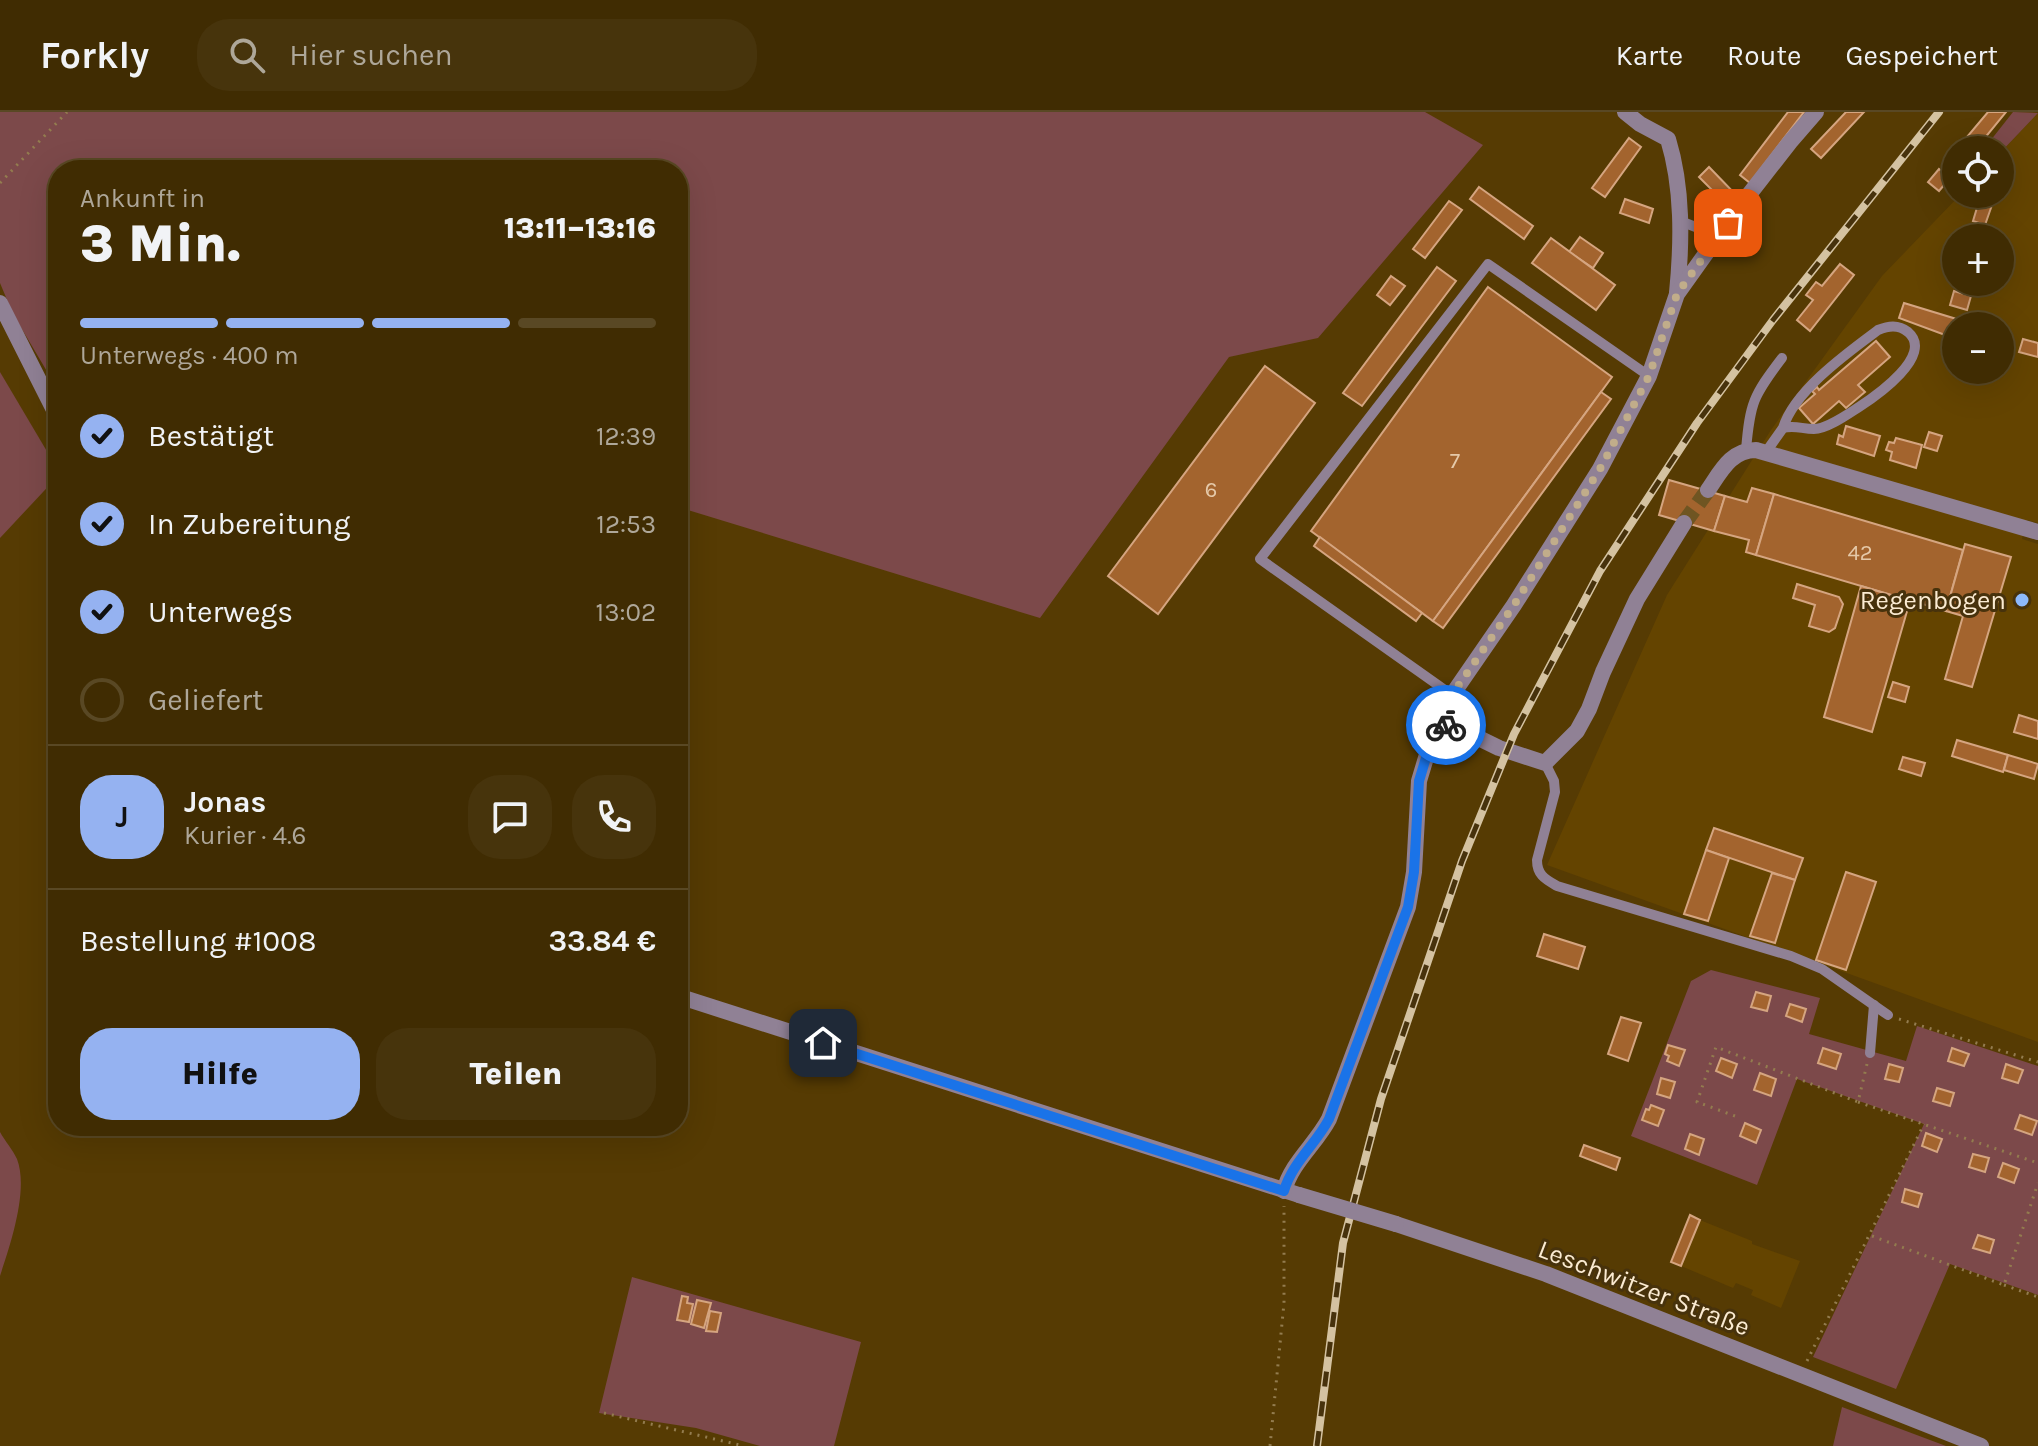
<!DOCTYPE html>
<html lang="de">
<meta charset="utf-8">
<style>
:root{--surface:#402c02;--page:#47340c;--text:#f1f3f6;--muted:#aea799;--line:#594824;--accent:#95b2f1}
body{margin:0;font-family:Karla,sans-serif;background:var(--page);color:var(--text);height:100vh;display:flex;flex-direction:column;font-size:30px;white-space:nowrap}
*{box-sizing:border-box;margin:0}
p{font-size:26px;color:var(--muted)}
.icon{flex:none;width:44px;height:44px;fill:none;stroke:currentColor;stroke-width:2;stroke-linecap:round;stroke-linejoin:round}
.map{position:relative;flex:1;overflow:hidden}
.details{position:absolute;left:48px;top:48px;width:640px;height:976px;display:flex;flex-direction:column;background:var(--surface);border-radius:32px;box-shadow:0 8px 32px #0002,0 0 0 2px var(--line)}
.details>*{flex:none}
.tools{position:absolute;left:1942px;top:24px;display:grid;gap:16px}
.tools a{display:grid;place-items:center;width:72px;height:72px;border-radius:50%;background:var(--surface);box-shadow:0 8px 32px #0002,0 0 0 2px var(--line);font-size:40px}
.pin{position:absolute;display:grid;place-items:center;width:68px;height:68px;color:#fff;margin:-34px;border-radius:16px;box-shadow:0 4px 12px #0006}
.courier{position:absolute;display:grid;place-items:center;width:80px;height:80px;margin:-40px;border:6px solid #1a73e8;border-radius:50%;background:#fff;color:#222;box-shadow:0 2px 10px #0007}
.summary em{font-style:normal;font-weight:800}
.summary div{display:flex;flex-direction:column-reverse}
.summary{display:flex;align-items:center;justify-content:space-between;height:136px;padding:0 32px}
h1{font-size:52px;font-weight:800;line-height:60px}
.bar{display:grid;grid-template-columns:repeat(4,1fr);gap:12px 8px;align-content:center;height:96px;padding:0 32px}
.bar i{height:10px;border-radius:6px;background:var(--line)}
.bar .active{background:var(--accent)}
.bar p{grid-column:span 4}
.line{display:flex;align-items:center;gap:20px;padding:0 32px;border-top:2px solid var(--line)}
.line div{flex:1}
.round{display:grid;place-items:center;flex:none;width:84px;height:84px;border-radius:32px;background:var(--page)}
ol{padding:0 32px;list-style:none}
li{display:flex;align-items:center;gap:24px;height:88px}
li p{margin-inline-start:auto}
li .icon{padding:8px;border-radius:50%;background:var(--accent);color:#111;stroke-width:4}
li:last-child{color:var(--muted)}
li i{width:44px;height:44px;border:4px solid var(--line);border-radius:50%}
.action{display:flex;gap:16px;margin-top:auto;padding:16px 32px}
.action a{flex:1;height:92px;border-radius:32px;background:var(--accent);color:#111;font-size:32px;font-weight:800;line-height:92px;text-align:center}
.action a+a{background:var(--page);color:var(--text)}
header{display:flex;align-items:center;gap:48px;box-sizing:border-box;height:112px;padding:0 40px;background:var(--surface);border-bottom:2px solid var(--line)}
header strong{font-size:38px}
nav{display:flex;gap:44px;margin-inline-start:auto;font-size:28px}
.search{width:560px;height:72px;background:var(--page);display:flex;align-items:center;gap:20px;box-sizing:border-box;padding:0 28px;border-radius:32px;color:var(--muted);font-size:30px}
.map>svg:first-child{display:block}
.built{fill:#644400;fill-rule:evenodd}
.green{fill:#7c494a}
.building{fill:#a3642e;stroke:#d5a580;stroke-width:2}
.lines{fill:none;stroke-linecap:round;stroke-linejoin:round}
.minor-tunnel{stroke:#6f5522;stroke-width:16;stroke-dasharray:16 8;stroke-linecap:butt}
.path{stroke:#937c4f;stroke-width:3;stroke-dasharray:2 6;stroke-linecap:butt}
.service{stroke:#908195;stroke-width:10}
.minor{stroke:#908195;stroke-width:16}
.tertiary{stroke:#908195;stroke-width:16}
.rail-casing{stroke:#d4c2a1;stroke-width:8}
.rail{stroke:#47320c;stroke-width:5;stroke-dasharray:15;stroke-linecap:butt}
.tertiary-bridge{stroke:#908195;stroke-width:16}
.done{stroke:#c1ad8a;stroke-width:8;stroke-dasharray:0 14.4}
.route{stroke:#1a73e8;stroke-width:10}
.poi-dot{fill:#8db9fc;stroke:#47320c;stroke-width:3}
.labels{text-anchor:middle;dominant-baseline:central;stroke-width:6;stroke-linejoin:round;paint-order:stroke}
.number-label{font-size:22px;fill:#e5c9a9}
.poi-label{font-size:26px;fill:#fbebd2;stroke:#47320c;text-anchor:end}
.street-label{font-size:26px;fill:#fbebd2;stroke:#47320c}
</style>
<header>
<strong>Forkly</strong>
<div class="search"><svg class="icon" aria-label="search" viewBox="0 0 24 24"><circle cx="10" cy="10" r="6"/><path d="M15 15l6 6"/></svg>Hier suchen</div>
<nav><a>Karte</a><a>Route</a><a>Gespeichert</a></nav>
</header>
<div class="map">
<svg width="2038" height="1334" viewBox="0 0 2038 1334">
<rect width="100%" height="100%" fill="#563b03"/>
<g class="built">
<path d="M2038,1V411L2027,408L2022,427L2038,432V930L1547,753L1667,483L1771,318L1882,164L1961,82H2000V41ZM1956,126H2000V170H1956ZM1956,214H2000V258H1956Z"/>
<polygon points="1700,1108 1752,1129 1752,1132 1800,1149 1781,1196 1751,1183 1753,1178 1736,1171 1733,1176 1681,1154"/>
</g>
<g class="green">
<polygon points="0,0 1425,0 1483,33 1318,226 1229,245 1040,506 678,395 678,58 58,58 58,278 13,202 0,171"/>
<polygon points="2013,0 2038,1 2000,41 2000,38 1983,38"/>
<polygon points="0,260 58,358 58,364 0,426"/>
<polygon points="1711,858 1820,886 1809,922 1906,949 1917,914 2038,954 2038,1183 1950,1152 1896,1277 1813,1245 1924,1012 1797,967 1757,1073 1631,1024 1691,869"/>
<path d="M0,1020C5,1029 13,1038 17,1047C29,1078 10,1134 0,1164Z"/>
<polygon points="632,1165 861,1230 834,1334 760,1334 696,1316 599,1301"/>
<polygon points="1842,1295 1946,1334 1833,1334"/>
</g>
<g class="building">
<polygon points="1788,0 1804,0 1750,71 1740,63"/>
<polygon points="1846,0 1864,0 1821,46 1811,37"/>
<polygon points="1988,0 2006,0 1975,38 1956,38"/>
<polygon points="1629,26 1641,35 1605,85 1592,76"/>
<polygon points="1709,55 1738,85 1728,94 1699,65"/>
<polygon points="1939,57 1950,66 1939,79 1928,70"/>
<polygon points="1479,75 1533,114 1524,127 1470,87"/>
<polygon points="1625,87 1653,97 1649,111 1620,101"/>
<polygon points="1449,89 1462,98 1425,146 1413,137"/>
<polygon points="1979,89 1992,93 1985,113 1973,109"/>
<polygon points="1580,125 1603,141 1593,156 1569,140"/>
<polygon points="1551,126 1615,173 1596,198 1532,151"/>
<polygon points="1840,152 1854,163 1810,219 1797,208 1813,188 1806,183 1816,170 1822,174"/>
<polygon points="1437,155 1456,169 1362,294 1343,281"/>
<polygon points="1391,164 1405,174 1390,193 1377,183"/>
<polygon points="1488,175 1612,265 1433,509 1311,419"/>
<polygon points="1954,179 1971,184 1967,198 1950,193"/>
<polygon points="1904,191 1963,209 1961,214 1956,214 1956,227 1899,206"/>
<polygon points="2023,227 2038,231 2038,245 2019,240"/>
<polygon points="1876,229 1890,245 1858,273 1865,280 1846,296 1839,289 1813,312 1799,296 1815,282 1812,279 1817,275 1819,278"/>
<polygon points="1265,254 1315,291 1158,502 1108,464"/>
<polygon points="1601,280 1611,287 1443,516 1433,509"/>
<polygon points="1846,314 1880,324 1874,344 1837,332 1839,323 1843,325"/>
<polygon points="1929,320 1942,324 1937,339 1924,335"/>
<polygon points="1896,326 1922,333 1916,356 1890,348 1892,340 1886,338 1889,330 1894,331"/>
<polygon points="1669,368 1725,384 1714,419 1659,403"/>
<polygon points="1752,376 1774,382 1756,443 1746,440 1749,428 1714,419 1725,384 1747,390"/>
<polygon points="1774,382 1963,438 1946,499 1756,443"/>
<polygon points="1320,425 1422,501 1416,509 1314,434"/>
<polygon points="1965,432 2011,445 1972,575 1945,567 1963,504 1946,499"/>
<polygon points="1797,472 1839,485 1843,492 1835,516 1829,520 1809,514 1815,493 1793,486"/>
<polygon points="1861,474 1910,489 1872,620 1824,605"/>
<polygon points="1893,570 1909,575 1905,590 1888,585"/>
<polygon points="2019,603 2038,609 2038,627 2014,620"/>
<polygon points="1957,628 2008,643 2003,660 1952,644"/>
<polygon points="2008,643 2038,652 2034,667 2004,658"/>
<polygon points="1903,645 1925,651 1921,664 1899,657"/>
<polygon points="1714,716 1803,746 1795,768 1706,738"/>
<polygon points="1706,738 1729,746 1708,809 1684,802"/>
<polygon points="1846,760 1876,770 1846,858 1816,848"/>
<polygon points="1772,761 1795,768 1775,831 1750,824"/>
<polygon points="1544,822 1585,835 1578,857 1537,844"/>
<polygon points="1756,880 1771,884 1767,899 1751,895"/>
<polygon points="1790,892 1806,897 1802,910 1786,904"/>
<polygon points="1621,905 1641,911 1628,949 1608,942"/>
<polygon points="1668,933 1685,938 1679,954 1667,949 1669,944 1665,942"/>
<polygon points="1823,936 1841,942 1836,957 1818,951"/>
<polygon points="1952,936 1969,942 1964,954 1948,949"/>
<polygon points="1721,946 1737,952 1732,966 1716,959"/>
<polygon points="1889,952 1903,956 1899,970 1885,967"/>
<polygon points="2006,952 2023,958 2018,971 2002,966"/>
<polygon points="1760,961 1776,967 1771,984 1754,978"/>
<polygon points="1661,966 1675,970 1670,986 1657,982"/>
<polygon points="1937,976 1954,981 1950,994 1933,989"/>
<polygon points="1651,993 1664,998 1658,1014 1642,1008 1646,997 1649,998"/>
<polygon points="2020,1003 2037,1009 2032,1023 2015,1017"/>
<polygon points="1745,1011 1761,1018 1756,1031 1740,1024"/>
<polygon points="1926,1021 1942,1027 1937,1040 1922,1034"/>
<polygon points="1690,1022 1704,1027 1699,1043 1685,1037"/>
<polygon points="1584,1033 1620,1046 1616,1058 1580,1044"/>
<polygon points="1973,1042 1989,1046 1985,1060 1969,1055"/>
<polygon points="2003,1051 2019,1057 2014,1071 1998,1065"/>
<polygon points="1905,1077 1922,1082 1918,1095 1902,1090"/>
<polygon points="1690,1103 1700,1108 1681,1154 1671,1150"/>
<polygon points="1978,1123 1994,1128 1990,1141 1973,1136"/>
<polygon points="682,1184 688,1185 687,1191 693,1192 689,1210 677,1208"/>
<polygon points="697,1188 711,1191 704,1216 691,1212"/>
<polygon points="710,1199 721,1201 717,1220 706,1219"/>
</g>
<g class="lines">
<polyline class="minor-tunnel" points="1684,411 1708,378"/>
<g class="path">
<polyline points="0,71 67,0"/>
<polyline points="1899,907 2038,950"/>
<polyline points="1858,990 2038,1051"/>
<polyline points="1735,1004 1697,990 1716,935 1858,990 1867,952"/>
<polyline points="1872,1124 2004,1173 2038,1071"/>
<polyline points="2004,1173 2038,1185"/>
<polyline points="1807,1249 1924,1012"/>
<polyline points="604,1301 744,1334"/>
<polyline points="1270,1334 1284,1191 1284,1094"/>
</g>
<g class="service">
<polyline points="1680,109 1719,124"/>
<path d="M1746,338C1750,291 1753,284 1782,246"/>
<path d="M1766,340L1783,316C1795,313 1802,317 1814,317C1827,317 1848,302 1859,295C1876,284 1935,243 1908,220C1898,212 1888,214 1878,218C1847,241 1794,279 1783,316"/>
<polyline points="1452,583 1260,447 1488,152 1649,264"/>
<path d="M1545,651L1554,669L1555,680L1537,748C1537,763 1545,767 1557,774L1791,844L1822,857L1888,903"/>
<polyline points="1870,941 1874,893"/>
</g>
<g class="minor">
<path d="M1625,0L1640,12L1668,27C1683,76 1682,130 1677,181"/>
<path d="M1708,378C1721,359 1731,338 1756,338L2038,420"/>
<polyline points="1448,611 1499,636 1545,651 1577,619 1589,597 1603,560 1637,487 1684,411"/>
<path d="M1284,1079C1291,1051 1316,1032 1329,1007L1408,795L1414,760L1419,669L1428,639L1448,611L1452,583L1514,493L1600,357L1649,264L1677,182L1737,98L1790,30L1816,0"/>
</g>
<g class="tertiary">
<polyline points="0,191 58,306"/>
<polyline points="678,884 1299,1083"/>
<polyline points="1396,1112 1546,1162 1981,1334"/>
</g>
<g class="rail-casing">
<polyline id="rail" points="1317,1334 1343,1131 1381,987 1462,749 1514,622 1600,459 1697,311 1773,208 1939,0"/>
</g>
<use href="#rail" class="rail"/>
<polyline class="tertiary-bridge" points="1299,1083 1396,1112"/>
</g>
<g class="lines">
<polyline class="done" points="1446,613 1451,603 1452,583 1514,493 1600,357 1649,264 1677,182 1728,111"/>
<path class="route" d="M823,931L1284,1079C1292,1051 1316,1032 1329,1007L1408,795L1414,760L1419,669L1428,639L1446,613"/>
</g>
<circle class="poi-dot" cx="2022" cy="488" r="8"/>
<g class="labels">
<g class="number-label">
<text x="1455" y="349">7</text>
<text x="1211" y="378">6</text>
<text x="1860" y="441">42</text>
</g>
<g class="poi-label">
<text x="2006" y="488">Regenbogen</text>
</g>
<g class="street-label">
<text transform="translate(1644 1176) rotate(21)">Leschwitzer Straße</text>
</g>
</g>
</svg>
<div class="tools">
<a><svg class="icon" aria-label="locate" viewBox="0 0 24 24"><circle cx="12" cy="12" r="6"/><path d="M12 2v4M12 18v4M2 12h4M18 12h4"/></svg></a>
<a>+</a>
<a>−</a>
</div>
<div class="pin" style="left:1728px;top:111px;background:#ea580c"><svg class="icon" aria-label="bag" viewBox="0 0 24 24"><path d="M5 8h14l-1 12H6zM9 8a3 3 0 0 1 6 0"/></svg></div>
<div class="pin" style="left:823px;top:931px;background:#1f2937"><svg class="icon" aria-label="home" viewBox="0 0 24 24"><path d="M3 11l9-7 9 7M6 9v11h12V9"/></svg></div>
<div class="courier" style="left:1446px;top:613px"><svg class="icon" aria-label="bike" viewBox="0 0 24 24"><circle cx="6" cy="16" r="4"/><circle cx="18" cy="16" r="4"/><path d="M6 16l4-8h5l3 8M10 8l3 8H6M13 5h3"/></svg></div>
<section class="details">
<div class="summary"><div><h1>3 Min.</h1><p>Ankunft in</p></div><em>13:11–13:16</em></div>
<div class="bar"><i class="active"></i><i class="active"></i><i class="active"></i><i></i><p>Unterwegs · 400 m</p></div>
<ol>
<li><svg class="icon" aria-label="check" viewBox="0 0 24 24"><path d="M5 12l5 5 9-10"/></svg>Bestätigt<p>12:39</p></li>
<li><svg class="icon" aria-label="check" viewBox="0 0 24 24"><path d="M5 12l5 5 9-10"/></svg>In Zubereitung<p>12:53</p></li>
<li><svg class="icon" aria-label="check" viewBox="0 0 24 24"><path d="M5 12l5 5 9-10"/></svg>Unterwegs<p>13:02</p></li>
<li><i></i>Geliefert</li>
</ol>
<div class="line" style="height:144px"><b class="round" style="background:var(--accent);color:#111">J</b><div><b>Jonas</b><p>Kurier · 4.6</p></div><a class="round"><svg class="icon" aria-label="chat" viewBox="0 0 24 24"><path d="M4 5h16v11H9l-5 4z"/></svg></a><a class="round"><svg class="icon" aria-label="phone" viewBox="0 0 24 24"><path d="M5 4h4l2 5-3 2q2 4 5 5l2-3 5 2v4C11 20 4 13 5 4z"/></svg></a></div>
<div class="line" style="height:104px"><div>Bestellung #1008</div><b>33.84 €</b></div>
<div class="action"><a>Hilfe</a><a>Teilen</a></div>
</section>
</div>
